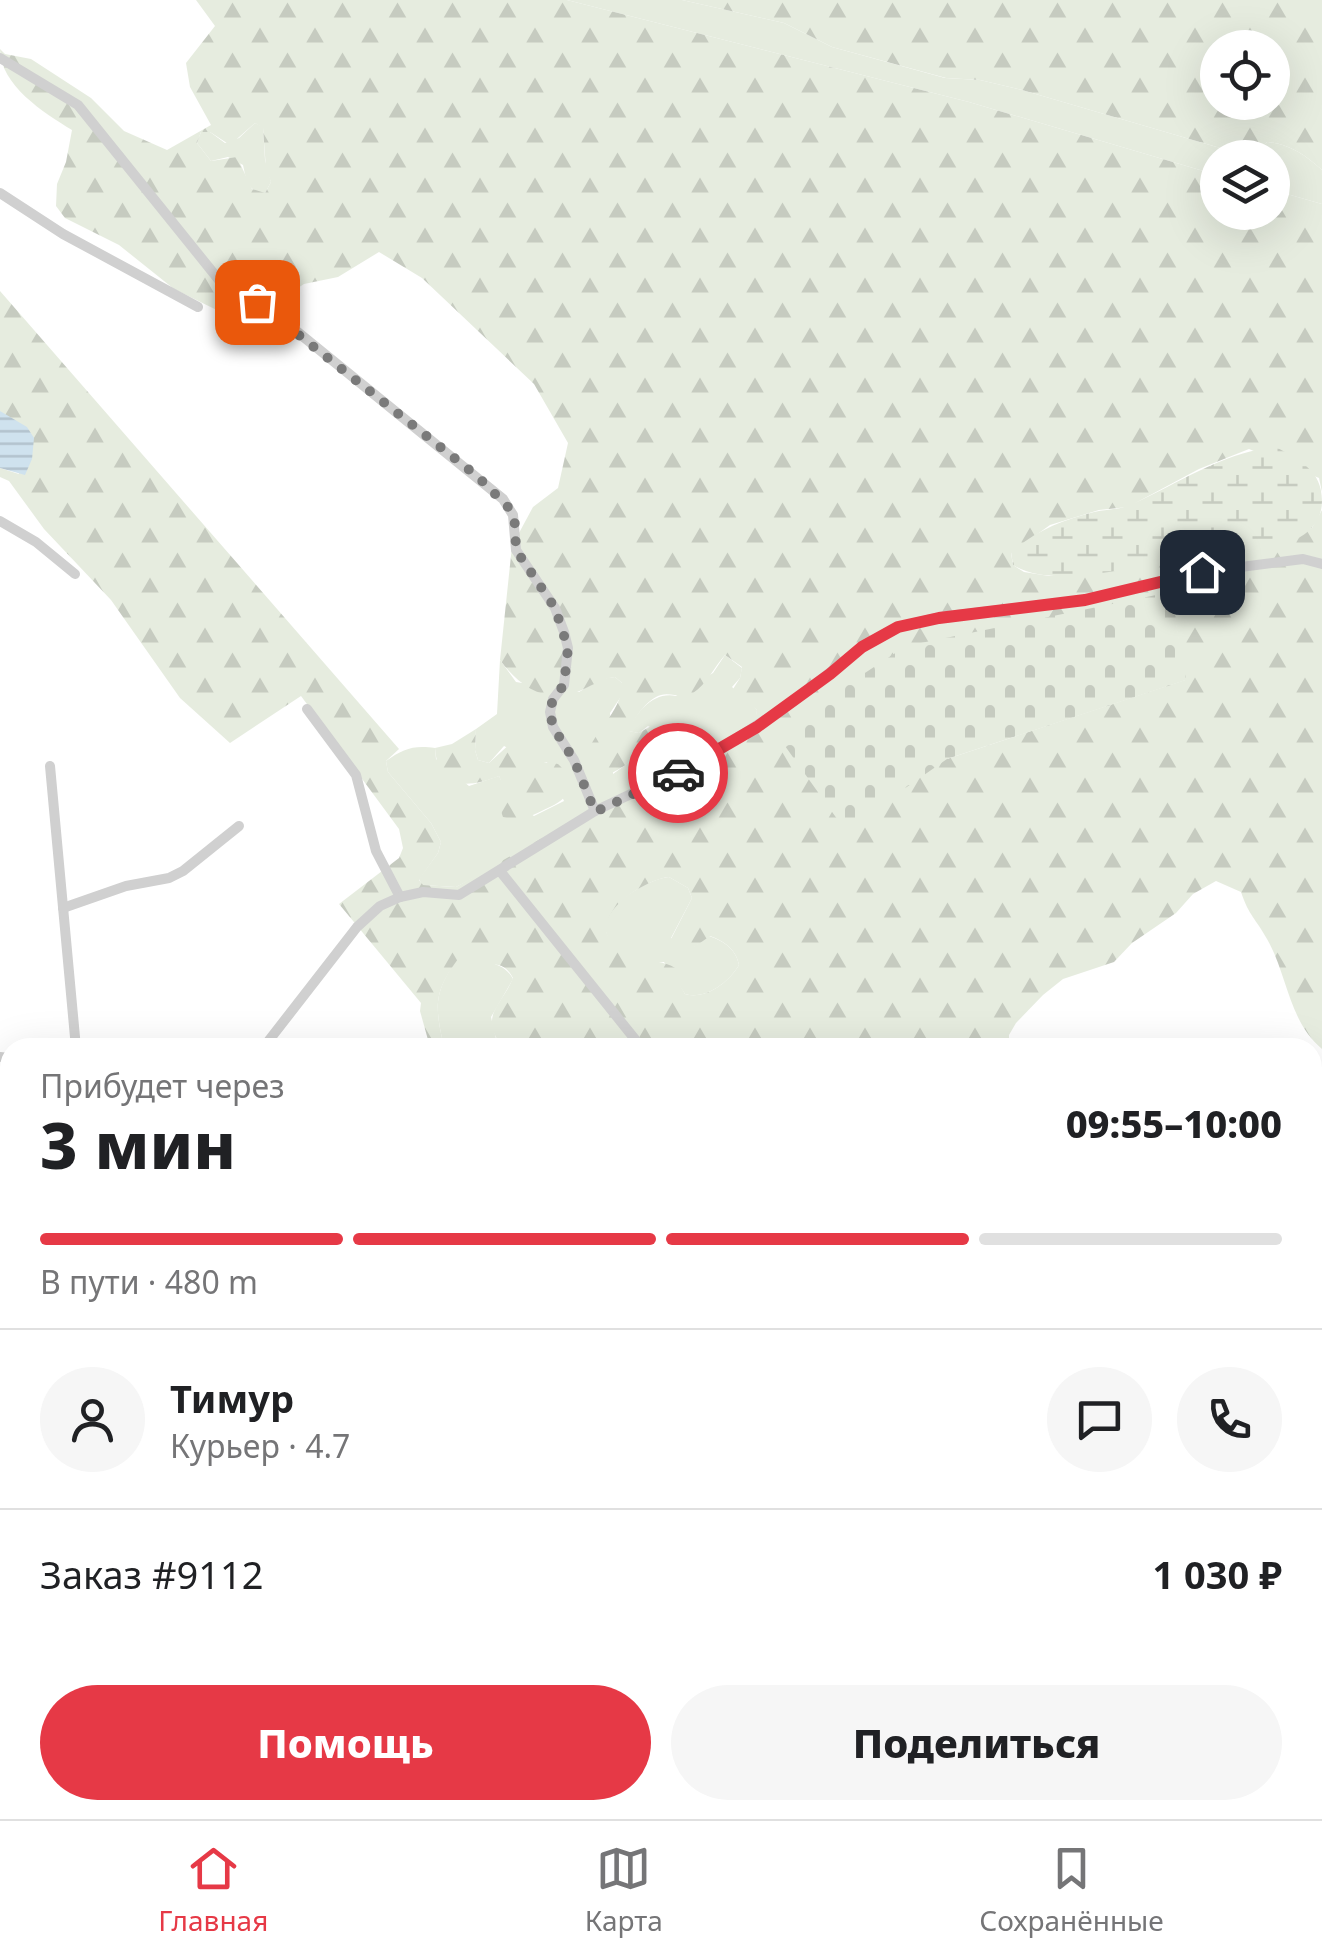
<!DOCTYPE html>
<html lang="ru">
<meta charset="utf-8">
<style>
:root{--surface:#fff;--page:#f6f6f6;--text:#202124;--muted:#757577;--line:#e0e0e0;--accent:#e63946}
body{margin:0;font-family:"Noto Sans",sans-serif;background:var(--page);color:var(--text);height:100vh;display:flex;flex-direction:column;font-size:38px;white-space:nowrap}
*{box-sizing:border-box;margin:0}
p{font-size:32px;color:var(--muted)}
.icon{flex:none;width:55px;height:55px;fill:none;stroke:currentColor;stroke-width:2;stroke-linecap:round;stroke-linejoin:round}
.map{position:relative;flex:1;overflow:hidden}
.panel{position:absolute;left:0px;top:1038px;width:1322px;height:782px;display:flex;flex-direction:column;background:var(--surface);border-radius:30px 30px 0 0;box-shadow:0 10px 40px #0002}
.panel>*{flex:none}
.tools{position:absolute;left:1200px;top:30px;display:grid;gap:20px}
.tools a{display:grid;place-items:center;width:90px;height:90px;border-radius:50%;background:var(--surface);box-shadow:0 10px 40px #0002;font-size:50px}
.pin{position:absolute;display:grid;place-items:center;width:85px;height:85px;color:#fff;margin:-42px;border-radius:20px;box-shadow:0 5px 15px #0006}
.courier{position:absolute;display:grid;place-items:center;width:100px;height:100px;margin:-50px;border:8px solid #e63946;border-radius:50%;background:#fff;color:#222;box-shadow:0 2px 12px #0007}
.overview em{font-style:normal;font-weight:800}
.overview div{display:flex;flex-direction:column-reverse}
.overview{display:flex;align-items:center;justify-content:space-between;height:170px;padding:0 40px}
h1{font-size:65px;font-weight:800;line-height:75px}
.bar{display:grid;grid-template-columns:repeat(4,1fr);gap:15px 10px;align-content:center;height:120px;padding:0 40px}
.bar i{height:12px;border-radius:8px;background:var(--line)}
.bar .current{background:var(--accent)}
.bar p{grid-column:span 4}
.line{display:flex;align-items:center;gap:25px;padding:0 40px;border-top:2px solid var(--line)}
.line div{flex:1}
.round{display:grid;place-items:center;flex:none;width:105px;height:105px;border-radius:52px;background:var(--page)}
.button{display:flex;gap:20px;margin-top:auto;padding:20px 40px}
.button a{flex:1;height:115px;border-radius:60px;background:var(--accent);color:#fff;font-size:40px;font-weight:800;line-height:115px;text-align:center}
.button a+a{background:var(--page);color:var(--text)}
.tab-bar{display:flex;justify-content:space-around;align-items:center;height:140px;border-top:2px solid var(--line);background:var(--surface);font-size:28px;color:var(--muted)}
.tab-bar a{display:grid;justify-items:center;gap:5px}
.tab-bar .current{color:var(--accent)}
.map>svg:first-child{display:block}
.green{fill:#e6ecdf}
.forest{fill:url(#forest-firs);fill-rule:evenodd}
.wetland{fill:url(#wetland-marsh)}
.cemetery{fill:url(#cemetery-stones)}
.water{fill:url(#water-rules)}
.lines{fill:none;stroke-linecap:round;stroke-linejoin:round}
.minor{stroke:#d0d0d0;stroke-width:10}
.done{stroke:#7a7a7a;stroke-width:10;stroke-dasharray:0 18}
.route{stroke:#e63946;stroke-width:12}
</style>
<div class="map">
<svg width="1322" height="1819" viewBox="0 0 1322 1819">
<defs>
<pattern id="forest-firs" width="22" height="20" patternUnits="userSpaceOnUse" patternTransform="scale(2.5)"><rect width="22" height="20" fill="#e6ecdf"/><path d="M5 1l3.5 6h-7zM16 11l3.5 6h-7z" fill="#c6cbc0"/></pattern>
<pattern id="wetland-marsh" width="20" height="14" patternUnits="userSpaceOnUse" patternTransform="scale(2.5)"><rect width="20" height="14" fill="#e6ecdf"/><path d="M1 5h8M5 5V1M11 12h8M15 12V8" fill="none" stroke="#c6cbc0"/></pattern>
<pattern id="cemetery-stones" width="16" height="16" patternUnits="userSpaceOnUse" patternTransform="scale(2.5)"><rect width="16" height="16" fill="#e6ecdf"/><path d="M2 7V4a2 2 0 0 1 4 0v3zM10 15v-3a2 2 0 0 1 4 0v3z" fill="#c6cbc0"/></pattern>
<pattern id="water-rules" width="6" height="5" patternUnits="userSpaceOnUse" patternTransform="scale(2.5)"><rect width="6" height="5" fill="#cfe2ee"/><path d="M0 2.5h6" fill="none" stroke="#b2c2cd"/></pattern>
</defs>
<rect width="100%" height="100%" fill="#fff"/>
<g class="green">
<path d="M567,0H682L784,23L832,47L945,78L980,80L1022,90L1251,157L1267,142C1290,144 1305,155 1322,170V204L1273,190L1272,158H1218L1217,175L969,102Z"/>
<path d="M255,123L263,127L265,160L271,182L265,193C248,193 246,179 243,165L228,157L211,161L197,143L201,132H210L225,143L239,138Z"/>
<path d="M725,655L742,668L740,678L732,687L757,710L756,721L690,763L456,887L422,885L419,879L438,853L441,842L431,823L388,772L386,761C403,749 413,745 435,748L436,759L469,786L499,776L504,786V797L534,816L564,801L547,762H536L504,746L489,763L478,760L475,750L476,729L497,714L500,660L516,682L579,692L601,679L615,677L622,683V695L610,713L613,774L667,735L648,726L639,733L628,731C636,712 654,691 676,696L713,673Z"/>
<path d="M669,877L688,888L692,898L671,938L692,948L709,936C724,941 736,949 739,965C729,982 706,1000 685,994L664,962C642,965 600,950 606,921C610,902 651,878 669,877Z"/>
<path d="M458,958C478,962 503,959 513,979L491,1017L496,1039L502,1047H444C435,1007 433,993 458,958Z"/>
<polygon points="1322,1504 1322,1623 1313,1630 1312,1511"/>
</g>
<g class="forest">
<path d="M196,0H567L969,102L1217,175L1218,212H1272L1273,190L1322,204V492L1319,478L1249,449L1199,469L1128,507L1099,510L1050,525L1011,553L1013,565L1024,572L1049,576L1183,559L1238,556L1312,528L1322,510V1049C1288,1020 1288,976 1267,939C1256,919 1249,916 1241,892L1216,881L1193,894L1176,913L1132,943L1114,962L1063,979L1043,995L1016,1023L1009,1035V1047H502C479,1014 501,1007 513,978C502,957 486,966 466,967L458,959C433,993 435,1007 444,1047H430L420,1011L421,1003L339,904L399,858L403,848L399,829L301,696L230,743L180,698L111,600L44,529L9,481L0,477V468L19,474L0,411V291L399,749L386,761L388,772L431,823L441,842L438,853L419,880L423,885L456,887L621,793L690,763L755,721L757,710L748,703L737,704L728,697L740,678L742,667L725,655C714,667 707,684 693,693C682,700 672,692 661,695C648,698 633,719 629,731L639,733L658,722L669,724C666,739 618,773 602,777L592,772L585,762C590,732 623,713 622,683L615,677C599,679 591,687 577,692C544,704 518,685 500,660L512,546L533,507L558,488L568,443L534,384L422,278L379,252L338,277L304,284L258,314L237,320L174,289L119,245L65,218L56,206L57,184L66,162L72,130C44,113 0,85 0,49L5,54L31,59L91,98L124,131L167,150L211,125L190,87L186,63L215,26ZM255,123L263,128L266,169L271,182L265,193L252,189L237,157L211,161L197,143L201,132H210L230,145ZM1171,593L1185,680L947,759ZM669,877L688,888L692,898L671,939L673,950L683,955L710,936C724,941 736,949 739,965C729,982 706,1000 685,994L680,985L682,974C665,954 636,968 612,942C587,915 646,879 669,877Z"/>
<path d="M682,0H1322V170C1305,155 1290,144 1267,142L1251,157L1022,90L980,80L946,78L832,47L784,23ZM1218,48H1272V102H1218Z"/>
<path d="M476,729L475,750L478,760L489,763L513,741L523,746C530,764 541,761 558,764C577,782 572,797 550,807C532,815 523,823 503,817C497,802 507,792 499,776C469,788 438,791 435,748L452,744Z"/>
<polygon points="1322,1165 1322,1504 1313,1511 1312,1171"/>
<polygon points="1313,1681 1322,1686 1322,1819 1241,1819 1241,1810 1312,1810"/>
<polygon points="276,1810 729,1810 732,1819 259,1819 274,1814"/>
</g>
<g class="wetland">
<path d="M1276,447C1300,461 1322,470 1322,501C1322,559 1217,554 1179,559C1135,566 1052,590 1013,565L1011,552C1036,531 1062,520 1094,512C1106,509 1120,510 1132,504C1180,483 1222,452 1276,447Z"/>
<polygon points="729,1810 1077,1810 1084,1819 732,1819"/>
<polygon points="1127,1810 1241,1810 1241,1819 1128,1819"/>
</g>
<polygon class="cemetery" points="1171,592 1186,680 947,759 845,830 775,732 906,646"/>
<polygon class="water" points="0,411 27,427 34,438 32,459 25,475 0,468"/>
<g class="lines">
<g class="minor">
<polyline points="0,58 78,105 219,280 268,308 503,499 513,515 516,550 555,608 564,632 568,648 564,685 553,699 550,712 553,727 574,760 595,811"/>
<polyline points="0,193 63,234 198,307"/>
<polyline points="0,521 36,542 75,574"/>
<polyline points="307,709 356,775 376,851 400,897"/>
<polyline points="50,766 76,1048"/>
<polyline points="500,871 642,1048"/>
<polyline points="63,908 126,886 169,878 183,871 239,826"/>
<polyline points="263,1048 357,927 380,906 400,897 423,892 459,895 595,811 705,759 794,701 862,647 898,627 939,617 1085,600 1202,572 1303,559 1322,564"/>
<polyline points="0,1057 10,1058"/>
<polyline points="0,1351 10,1350"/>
<polyline points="0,1610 10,1565"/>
<polyline points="1312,1749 1322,1752"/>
<polyline points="0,1761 10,1765"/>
<polyline points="125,1810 232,1812"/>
</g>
</g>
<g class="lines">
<polyline class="done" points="257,302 477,476 508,507 515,524 516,550 555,608 568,648 564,685 553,698 550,712 553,727 574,760 595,812 678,773"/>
<polyline class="route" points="678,773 757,727 830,674 862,647 898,627 939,618 1085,600 1202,572"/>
</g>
</svg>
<div class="tools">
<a><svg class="icon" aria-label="locate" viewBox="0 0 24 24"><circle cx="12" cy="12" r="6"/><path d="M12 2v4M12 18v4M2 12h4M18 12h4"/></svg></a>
<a><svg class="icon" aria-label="layers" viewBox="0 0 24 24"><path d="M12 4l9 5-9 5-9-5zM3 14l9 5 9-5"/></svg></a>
</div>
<div class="pin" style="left:257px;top:302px;background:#ea580c"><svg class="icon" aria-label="bag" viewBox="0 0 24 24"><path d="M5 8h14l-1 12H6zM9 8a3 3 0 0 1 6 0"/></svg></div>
<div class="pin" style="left:1202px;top:572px;background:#1f2937"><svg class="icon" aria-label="home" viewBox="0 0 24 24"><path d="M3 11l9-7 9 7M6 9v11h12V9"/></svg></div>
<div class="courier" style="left:678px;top:773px"><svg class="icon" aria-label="car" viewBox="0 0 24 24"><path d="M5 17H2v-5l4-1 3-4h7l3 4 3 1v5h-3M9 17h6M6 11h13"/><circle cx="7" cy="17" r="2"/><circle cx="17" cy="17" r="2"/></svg></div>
<section class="panel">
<div class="overview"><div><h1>3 мин</h1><p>Прибудет через</p></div><em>09:55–10:00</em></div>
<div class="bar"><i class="current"></i><i class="current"></i><i class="current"></i><i></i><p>В пути · 480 m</p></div>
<div class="line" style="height:180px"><a class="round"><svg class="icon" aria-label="person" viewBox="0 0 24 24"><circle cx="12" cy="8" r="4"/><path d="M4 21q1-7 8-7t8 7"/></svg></a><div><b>Тимур</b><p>Курьер · 4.7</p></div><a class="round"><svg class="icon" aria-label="chat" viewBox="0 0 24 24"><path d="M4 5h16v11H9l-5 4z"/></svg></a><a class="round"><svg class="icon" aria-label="phone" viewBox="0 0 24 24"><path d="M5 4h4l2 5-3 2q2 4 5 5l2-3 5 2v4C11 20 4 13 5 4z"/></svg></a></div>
<div class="line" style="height:130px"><div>Заказ #9112</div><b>1 030 ₽</b></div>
<div class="button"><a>Помощь</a><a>Поделиться</a></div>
</section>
</div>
<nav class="tab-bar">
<a class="current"><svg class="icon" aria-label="home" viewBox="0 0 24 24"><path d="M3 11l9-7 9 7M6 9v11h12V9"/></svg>Главная</a>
<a><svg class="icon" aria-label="map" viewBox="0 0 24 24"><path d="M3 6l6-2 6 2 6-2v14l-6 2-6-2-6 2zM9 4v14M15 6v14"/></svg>Карта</a>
<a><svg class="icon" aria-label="saved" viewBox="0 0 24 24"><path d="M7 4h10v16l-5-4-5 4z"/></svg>Сохранённые</a>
</nav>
